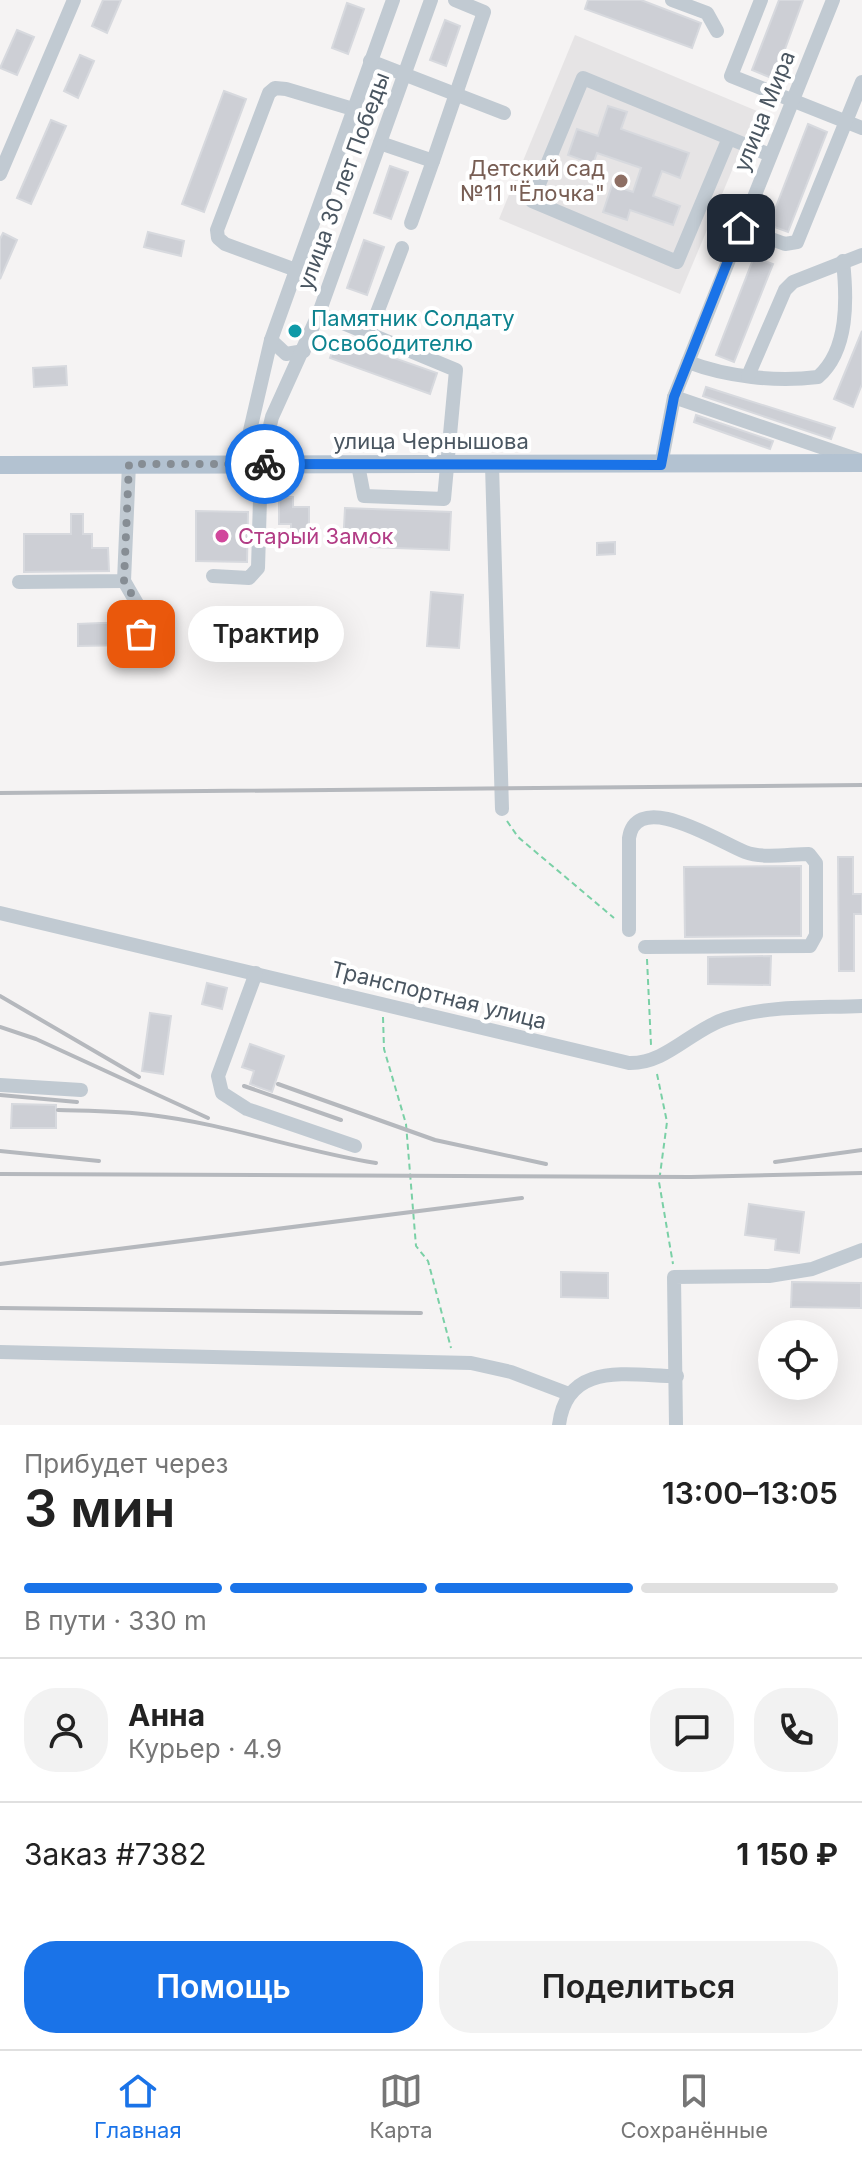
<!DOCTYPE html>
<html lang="ru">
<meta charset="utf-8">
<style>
:root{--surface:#fff;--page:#f2f2f2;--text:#222;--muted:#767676;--line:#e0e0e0;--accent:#1a73e8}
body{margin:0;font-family:Inter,sans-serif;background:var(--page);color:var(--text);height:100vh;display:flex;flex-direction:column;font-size:30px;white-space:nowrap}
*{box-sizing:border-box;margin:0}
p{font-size:26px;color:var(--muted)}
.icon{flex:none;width:44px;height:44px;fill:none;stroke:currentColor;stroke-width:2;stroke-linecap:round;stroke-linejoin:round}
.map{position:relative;height:1425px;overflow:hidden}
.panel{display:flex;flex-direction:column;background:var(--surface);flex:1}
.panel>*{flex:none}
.buttons{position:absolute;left:758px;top:1320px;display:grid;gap:16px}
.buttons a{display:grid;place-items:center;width:80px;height:80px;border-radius:50%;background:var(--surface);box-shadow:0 8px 32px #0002;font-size:40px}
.pin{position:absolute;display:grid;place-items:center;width:68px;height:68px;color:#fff;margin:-34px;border-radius:16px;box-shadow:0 4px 12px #0006}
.courier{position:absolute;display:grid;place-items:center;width:80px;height:80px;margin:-40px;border:6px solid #1a73e8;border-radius:50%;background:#fff;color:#222;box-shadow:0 2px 10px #0007}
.bubble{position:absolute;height:56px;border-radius:28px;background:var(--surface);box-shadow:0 8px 32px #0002;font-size:26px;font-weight:600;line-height:56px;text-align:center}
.overview em{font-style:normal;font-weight:600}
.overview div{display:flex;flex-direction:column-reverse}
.overview{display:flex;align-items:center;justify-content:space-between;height:136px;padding:0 24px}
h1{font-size:52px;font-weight:600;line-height:60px}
.bar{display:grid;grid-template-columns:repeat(4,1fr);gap:12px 8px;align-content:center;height:96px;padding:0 24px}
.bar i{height:10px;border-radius:6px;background:var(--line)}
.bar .on{background:var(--accent)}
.bar p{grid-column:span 4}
.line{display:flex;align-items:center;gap:20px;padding:0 24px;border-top:2px solid var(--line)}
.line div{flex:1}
.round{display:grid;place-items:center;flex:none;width:84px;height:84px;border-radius:32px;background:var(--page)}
.primary-button{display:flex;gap:16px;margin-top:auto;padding:16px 24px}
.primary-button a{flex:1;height:92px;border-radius:32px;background:var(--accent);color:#fff;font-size:32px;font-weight:600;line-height:92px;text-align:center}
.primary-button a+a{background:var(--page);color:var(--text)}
.tabs{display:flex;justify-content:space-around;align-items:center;height:112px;border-top:2px solid var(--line);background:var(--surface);font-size:22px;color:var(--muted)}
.tabs a{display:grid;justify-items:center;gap:4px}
.tabs .on{color:var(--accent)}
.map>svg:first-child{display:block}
.education{fill:#e6e4e5}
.building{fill:#cdcfd5;stroke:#d7d9de;stroke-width:2}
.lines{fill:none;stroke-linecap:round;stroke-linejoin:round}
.path{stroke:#7ad0a6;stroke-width:2;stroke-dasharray:6 4;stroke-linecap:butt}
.minor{stroke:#c1cad2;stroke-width:14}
.major{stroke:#b3c2d1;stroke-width:18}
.rail{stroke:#b5b8bd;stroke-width:4}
.done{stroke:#868d94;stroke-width:8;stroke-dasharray:0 14.4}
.route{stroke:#1a73e8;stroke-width:10}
.education-dot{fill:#8d6e63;stroke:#fff;stroke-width:3}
.culture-dot{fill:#0f9aa8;stroke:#fff;stroke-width:3}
.hotel-dot{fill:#d1479c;stroke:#fff;stroke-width:3}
.labels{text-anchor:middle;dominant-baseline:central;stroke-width:8;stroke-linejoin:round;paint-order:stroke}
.street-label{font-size:22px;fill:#4a5661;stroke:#fff}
.education-label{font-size:22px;fill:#785e54;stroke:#fff;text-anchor:end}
.culture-label{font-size:22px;fill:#0d838f;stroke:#fff;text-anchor:start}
.hotel-label{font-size:22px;fill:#b23c85;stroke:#fff;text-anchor:start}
</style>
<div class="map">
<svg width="862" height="1425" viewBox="0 0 862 1425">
<rect width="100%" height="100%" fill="#f5f3f3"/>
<polygon class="education" points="575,35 757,111 680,294 499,219"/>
<g class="building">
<polygon points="103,0 121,0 107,33 92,26"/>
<polygon points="588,0 641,0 701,23 692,48 585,9"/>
<polygon points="779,0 803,0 774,79 752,70"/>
<polygon points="347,3 364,9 348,54 332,48"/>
<polygon points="445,20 460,26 446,66 430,60"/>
<polygon points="17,30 34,37 17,75 0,68"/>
<polygon points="80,55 94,61 78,98 64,91"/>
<polygon points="224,91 246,99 204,212 182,204"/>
<polygon points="608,106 627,112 621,129 689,153 680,178 662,171 653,196 680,206 673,225 630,210 627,220 603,212 612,185 633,192 641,168 597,153 593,164 568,155 577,129 598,136"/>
<polygon points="51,120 66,126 31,204 17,198"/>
<polygon points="808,124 827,132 788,232 769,225"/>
<polygon points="390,166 408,172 391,219 374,213"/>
<polygon points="148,232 184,241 181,256 144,247"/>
<polygon points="3,233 17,240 0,279 0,239"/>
<polygon points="364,240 384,247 367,295 347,288"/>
<polygon points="754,257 773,264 734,362 716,355"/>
<polygon points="862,331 862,384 853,407 834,399"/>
<polygon points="337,338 437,373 430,394 330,358"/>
<polygon points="66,366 67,385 34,387 33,368"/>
<polygon points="706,387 835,428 831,439 703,396"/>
<polygon points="696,415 773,441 770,449 694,422"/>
<polygon points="279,497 293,497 293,507 309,507 309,547 291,546 291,524 279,524"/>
<polygon points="345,508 451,512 449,550 343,546"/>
<polygon points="196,511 248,512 247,562 196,561"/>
<polygon points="71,514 83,514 83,534 92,534 92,548 108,548 109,571 24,572 24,534 71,534"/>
<polygon points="615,542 615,554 597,555 597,543"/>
<polygon points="431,592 463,595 459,648 427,646"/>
<polygon points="101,623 130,623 131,645 78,646 78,624"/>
<polygon points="838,857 853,857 853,894 862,894 862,914 854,914 854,971 839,971"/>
<polygon points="801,866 801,936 685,937 684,867"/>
<polygon points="771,956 770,985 708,984 708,957"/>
<polygon points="207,983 227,988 222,1009 202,1004"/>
<polygon points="150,1013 171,1016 163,1074 142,1071"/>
<polygon points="250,1044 284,1056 272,1092 250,1084 254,1071 242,1067"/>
<polygon points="12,1104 56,1105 56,1128 11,1128"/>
<polygon points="749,1204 804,1212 799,1253 775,1250 776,1239 745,1235"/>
<polygon points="561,1272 608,1273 608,1298 561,1297"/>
<polygon points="792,1282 861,1283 861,1308 791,1307"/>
</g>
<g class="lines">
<g class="path">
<polyline points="507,821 518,837 614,918"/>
<polyline points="647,959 651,1045"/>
<polyline points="383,1017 384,1049 406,1124 416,1246 428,1261 451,1348"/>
<polyline points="657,1074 667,1122 659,1182 673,1264"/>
</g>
<g class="minor">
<polyline points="672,0 707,13 717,31"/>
<polyline points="761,0 731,76 862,128"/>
<polyline points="370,61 504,113"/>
<polyline points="729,138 677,262 532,201 583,78 770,155"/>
<polyline points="380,143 433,161 411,223"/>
<polyline points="433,161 484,12 455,0"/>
<polyline points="0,174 74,0"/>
<polyline points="741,228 785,244 797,242 862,82"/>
<polyline points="296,270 225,244 218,238 217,230 269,93 275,88 286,89 353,109"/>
<polyline points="319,313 456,370 444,499 364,496 358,465"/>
<polyline points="370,331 402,248"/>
<polyline points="271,340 286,354 304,351"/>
<path d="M688,362C727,377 776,382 818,377C849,350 847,298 843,261"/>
<polyline points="748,376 785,290 793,282 862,255"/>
<polyline points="674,397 859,460"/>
<polyline points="242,465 271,340 393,0"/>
<polyline points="492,465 502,809"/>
<polyline points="661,465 674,397 833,0"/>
<polyline points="213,576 249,578 258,568 261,464 272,417 319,313 431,0"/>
<polyline points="124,581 139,607 141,652"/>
<polyline points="19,582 124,581 129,464"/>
<path d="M0,913L629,1063C666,1064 691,1030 725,1019C767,1005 817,1008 862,1006"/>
<path d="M629,930V838C637,788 721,843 745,852C764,859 789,854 809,854L816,863V935L810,946L645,947"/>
<polyline points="256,973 218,1076 222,1093 247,1109 355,1146"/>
<polyline points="0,1085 81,1090"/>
<polyline points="0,1352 471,1363 511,1372 569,1394"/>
<path d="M559,1425C567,1360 629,1376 677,1376"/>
<polyline points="676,1425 674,1277 769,1276 812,1269 862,1250"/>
</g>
<polyline class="major" points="0,465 862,463"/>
<g class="rail">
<polyline points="0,793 862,785"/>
<polyline points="0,996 139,1077"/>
<polyline points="0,1027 36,1039 208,1118"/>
<polyline points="278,1084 435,1140 546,1164"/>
<polyline points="244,1086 341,1120"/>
<polyline points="0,1095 77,1102"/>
<path d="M58,1110C89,1111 121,1111 151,1115C227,1124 300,1151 376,1163"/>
<polyline points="0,1151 99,1161"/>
<polyline points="775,1162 862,1150"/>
<polyline points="0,1174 691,1177 862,1173"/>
<polyline points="0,1264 522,1198"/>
<polyline points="0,1308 421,1313"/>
</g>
</g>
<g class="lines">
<polyline class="done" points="141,634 139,607 124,581 129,464 265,464"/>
<polyline class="route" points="265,464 661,465 674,397 741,228"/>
</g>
<circle class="education-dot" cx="621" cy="181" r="8"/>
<circle class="culture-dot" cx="295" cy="331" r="8"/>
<circle class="hotel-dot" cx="222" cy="536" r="8"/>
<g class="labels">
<g class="street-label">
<text transform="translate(764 111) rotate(-68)">улица Мира</text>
<text transform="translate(343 181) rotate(-70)">улица 30 лет Победы</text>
<text x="431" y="441">улица Чернышова</text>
<text transform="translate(439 995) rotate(14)">Транспортная улица</text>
</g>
<g class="education-label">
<text x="605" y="168">Детский сад<tspan x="605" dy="25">№11 "Ёлочка"</tspan></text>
</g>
<g class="culture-label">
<text x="311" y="318">Памятник Солдату<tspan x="311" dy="25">Освободителю</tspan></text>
</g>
<g class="hotel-label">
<text x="238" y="536">Старый Замок</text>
</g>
</g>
</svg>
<div class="buttons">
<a><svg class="icon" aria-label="locate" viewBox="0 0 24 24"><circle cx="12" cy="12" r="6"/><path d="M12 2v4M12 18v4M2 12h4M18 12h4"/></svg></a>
</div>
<div class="pin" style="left:141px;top:634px;background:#ea580c"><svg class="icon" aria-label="bag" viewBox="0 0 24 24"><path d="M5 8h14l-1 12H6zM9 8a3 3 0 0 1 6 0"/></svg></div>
<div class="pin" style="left:741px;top:228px;background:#1f2937"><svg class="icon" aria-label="home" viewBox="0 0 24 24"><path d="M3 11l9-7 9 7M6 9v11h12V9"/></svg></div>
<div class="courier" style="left:265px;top:464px"><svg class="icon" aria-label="bike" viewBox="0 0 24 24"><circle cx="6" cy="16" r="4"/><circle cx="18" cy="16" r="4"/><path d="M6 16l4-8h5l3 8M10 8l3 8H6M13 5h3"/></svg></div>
<div class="bubble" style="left:188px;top:606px;width:156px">Трактир</div>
</div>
<section class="panel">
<div class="overview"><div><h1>3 мин</h1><p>Прибудет через</p></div><em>13:00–13:05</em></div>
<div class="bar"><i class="on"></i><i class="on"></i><i class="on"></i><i></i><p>В пути · 330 m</p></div>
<div class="line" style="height:144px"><a class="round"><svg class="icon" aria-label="person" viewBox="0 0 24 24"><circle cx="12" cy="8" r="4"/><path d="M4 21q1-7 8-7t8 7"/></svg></a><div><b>Анна</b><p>Курьер · 4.9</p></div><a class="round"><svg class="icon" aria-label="chat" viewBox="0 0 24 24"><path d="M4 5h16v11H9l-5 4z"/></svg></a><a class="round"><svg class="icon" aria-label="phone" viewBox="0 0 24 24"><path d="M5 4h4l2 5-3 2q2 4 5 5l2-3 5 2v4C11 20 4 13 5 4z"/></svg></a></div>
<div class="line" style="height:104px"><div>Заказ #7382</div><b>1 150 ₽</b></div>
<div class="primary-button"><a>Помощь</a><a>Поделиться</a></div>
</section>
<nav class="tabs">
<a class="on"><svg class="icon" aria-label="home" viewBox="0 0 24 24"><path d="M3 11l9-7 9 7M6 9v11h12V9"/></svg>Главная</a>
<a><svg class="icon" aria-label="map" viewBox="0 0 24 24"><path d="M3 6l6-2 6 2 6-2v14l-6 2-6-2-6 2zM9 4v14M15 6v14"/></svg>Карта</a>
<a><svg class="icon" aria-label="saved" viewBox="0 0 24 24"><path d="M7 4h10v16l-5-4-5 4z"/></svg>Сохранённые</a>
</nav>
